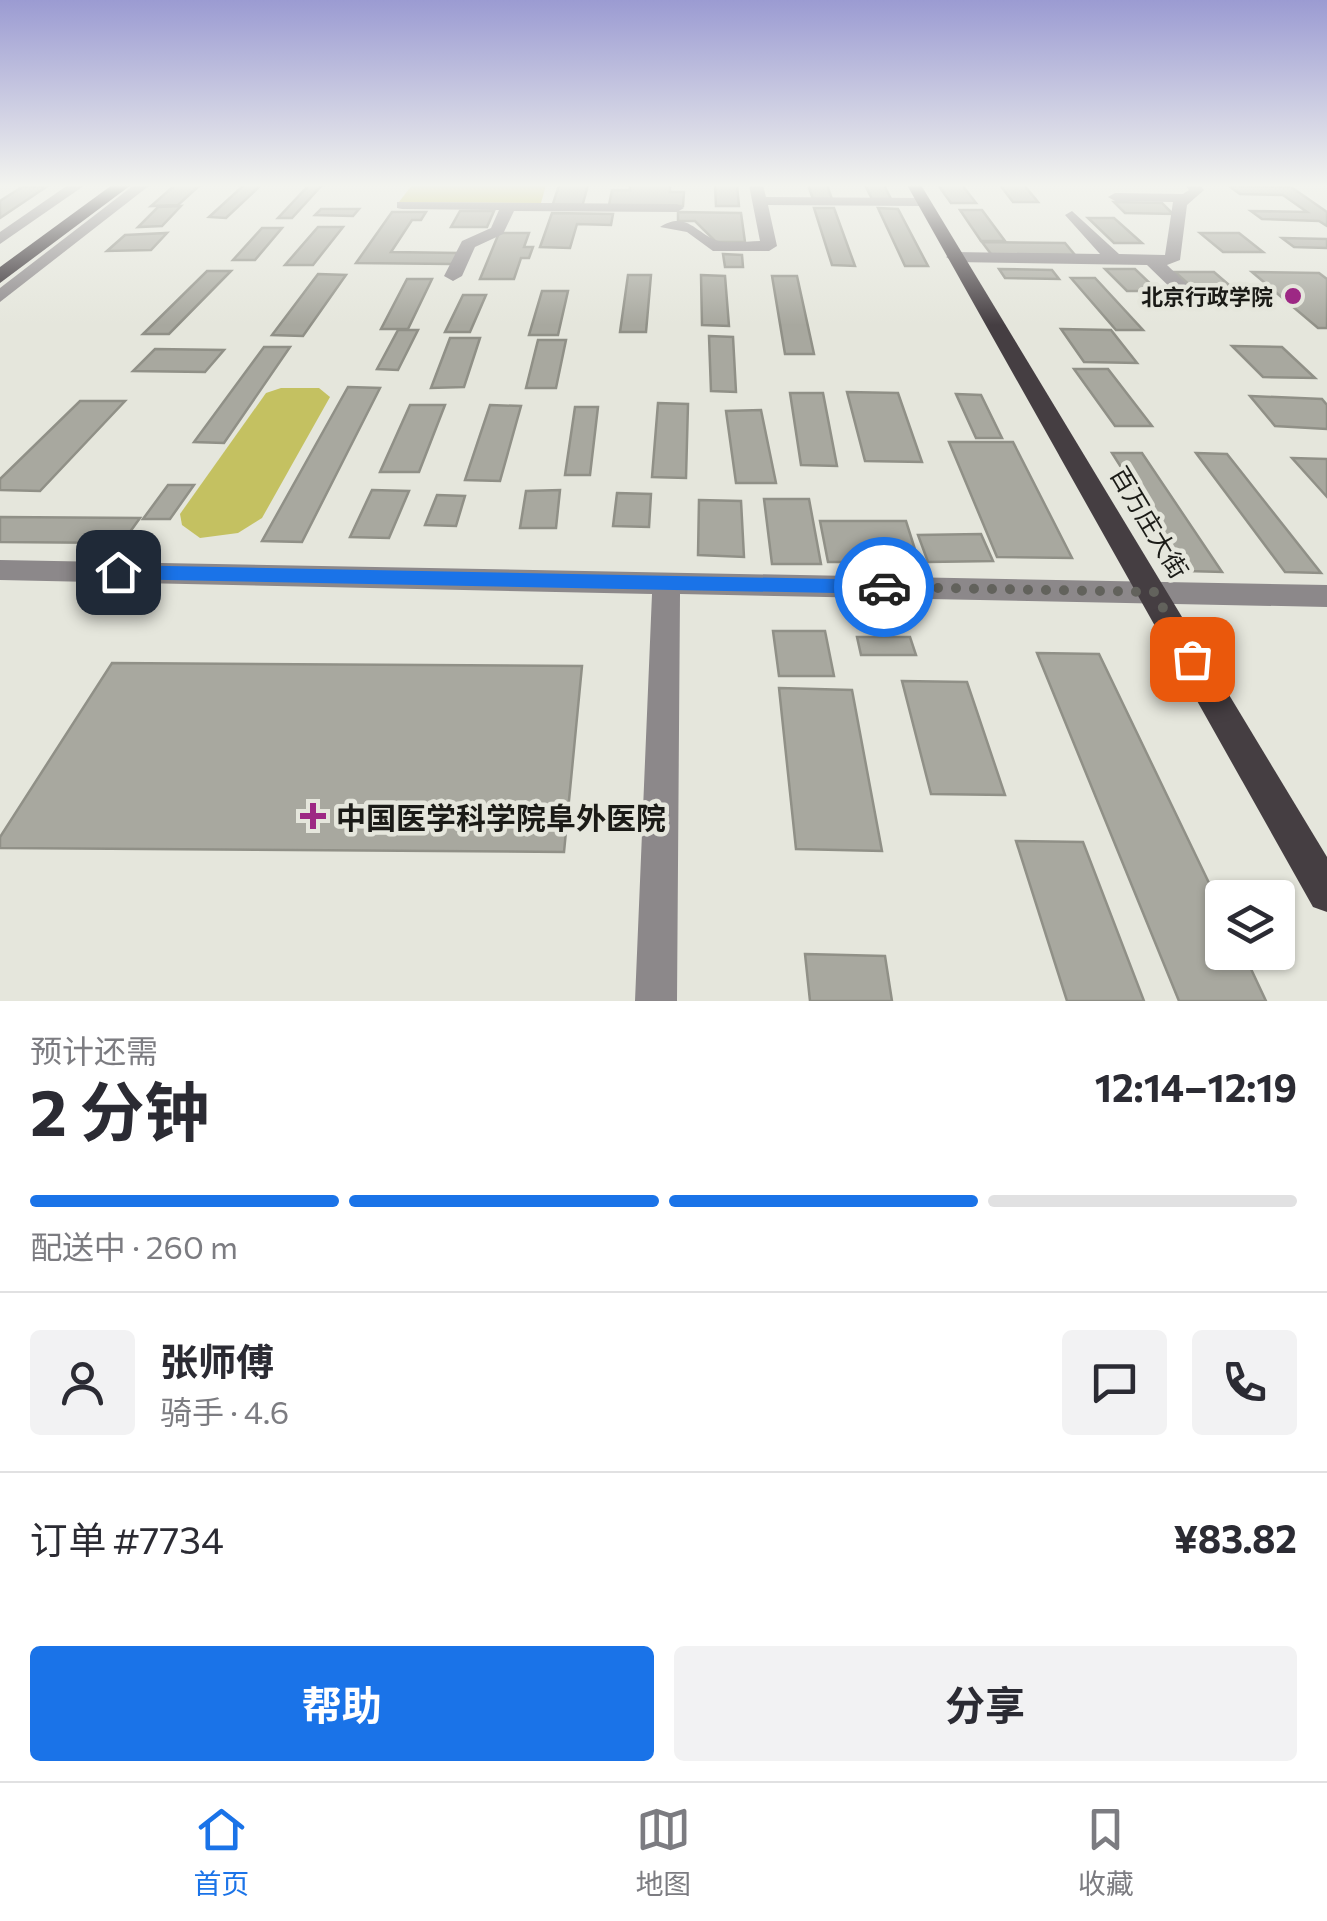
<!DOCTYPE html>
<html lang="zh">
<meta charset="utf-8">
<style>
:root{--surface:#fff;--page:#f2f2f3;--text:#2b2b33;--muted:#7c7c81;--line:#e1e1e2;--accent:#1a73e8}
body{margin:0;font-family:Commissioner,"Noto Sans SC",sans-serif;background:var(--page);color:var(--text);height:100vh;display:flex;flex-direction:column;font-size:38px;white-space:nowrap}
*{box-sizing:border-box;margin:0}
p{font-size:32px;color:var(--muted)}
.icon{flex:none;width:55px;height:55px;fill:none;stroke:currentColor;stroke-width:2;stroke-linecap:round;stroke-linejoin:round}
.map{position:relative;height:1001px;overflow:hidden}
.details{display:flex;flex-direction:column;background:var(--surface);flex:1}
.details>*{flex:none}
.controls{position:absolute;left:1205px;top:880px;display:grid;gap:20px}
.controls a{display:grid;place-items:center;width:90px;height:90px;border-radius:10px;background:var(--surface);box-shadow:0 2px 8px #0004;font-size:50px}
.pin{position:absolute;display:grid;place-items:center;width:85px;height:85px;color:#fff;margin:-42px;border-radius:20px;box-shadow:0 5px 15px #0006}
.courier{position:absolute;display:grid;place-items:center;width:100px;height:100px;margin:-50px;border:8px solid #1a73e8;border-radius:50%;background:#fff;color:#222;box-shadow:0 2px 12px #0007}
.summary em{font-style:normal;font-weight:700}
.summary div{display:flex;flex-direction:column-reverse}
.summary{display:flex;align-items:center;justify-content:space-between;height:170px;padding:0 30px}
h1{font-size:65px;font-weight:700;line-height:75px}
.bar{display:grid;grid-template-columns:repeat(4,1fr);gap:15px 10px;align-content:center;height:120px;padding:0 30px}
.bar i{height:12px;border-radius:8px;background:var(--line)}
.bar .selected{background:var(--accent)}
.bar p{grid-column:span 4}
.line{display:flex;align-items:center;gap:25px;padding:0 30px;border-top:2px solid var(--line)}
.line div{flex:1}
.round{display:grid;place-items:center;flex:none;width:105px;height:105px;border-radius:10px;background:var(--page)}
.cta{display:flex;gap:20px;margin-top:auto;padding:20px 30px}
.cta a{flex:1;height:115px;border-radius:10px;background:var(--accent);color:#fff;font-size:40px;font-weight:700;line-height:115px;text-align:center}
.cta a+a{background:var(--page);color:var(--text)}
.tab-bar{display:flex;justify-content:space-around;align-items:center;height:140px;border-top:2px solid var(--line);background:var(--surface);font-size:28px;color:var(--muted)}
.tab-bar a{display:grid;justify-items:center;gap:5px}
.tab-bar .selected{color:var(--accent)}
.map>svg:first-child{display:block}
.green{fill:#c4c161}
.building{fill:#a8a89f;stroke:#909087;stroke-width:2.5}
.lines{fill:none;stroke-linecap:round;stroke-linejoin:round}
.minor{fill:#8c888a;fill-rule:evenodd}
.major{fill:#453e42;fill-rule:evenodd}
.highway{fill:#2c252a;fill-rule:evenodd}
.route{fill:#1a73e8}
.done{stroke:#62625c;stroke-width:10;stroke-dasharray:0 18}
.poi-dot{fill:#9d2884;stroke:#e5e6dc;stroke-width:4}
.labels{text-anchor:middle;dominant-baseline:central;stroke-width:9;stroke-linejoin:round;paint-order:stroke}
.far-poi-label{font-size:22px;font-weight:bold;fill:#1b1b17;stroke:#e5e6dc;text-anchor:end}
.street-label{font-size:25px;fill:#1b1b17;stroke:#e5e6dc}
.near-poi-label{font-size:30px;font-weight:bold;fill:#1b1b17;stroke:#e5e6dc;text-anchor:start}
</style>
<div class="map">
<svg width="1327" height="1001" viewBox="0 0 1327 1001">
<rect width="100%" height="100%" fill="#e5e6dc"/>
<g class="green">
<polygon points="412,185 546,185 541,203 399,202"/>
<polygon points="281,388 319,388 330,397 262,518 238,533 200,538 182,525 180,514 266,393"/>
</g>
<g class="building">
<polygon points="175,185 200,185 178,205 151,206"/>
<polygon points="244,185 261,185 226,218 209,217"/>
<polygon points="309,185 322,185 292,218 278,218"/>
<polygon points="559,185 588,185 582,207 552,207"/>
<polygon points="630,185 670,185 670,192 684,192 683,206 609,205 612,190 630,190"/>
<polygon points="715,185 737,185 739,206 716,206"/>
<polygon points="808,185 827,185 832,199 813,199"/>
<polygon points="865,185 884,185 891,199 872,199"/>
<polygon points="938,185 962,185 976,203 951,203"/>
<polygon points="1000,185 1024,185 1038,202 1013,202"/>
<polygon points="1229,186 1291,187 1327,212 1327,226 1319,221 1262,219 1251,211 1307,212 1283,195 1240,194"/>
<polygon points="22,187 46,187 0,218 0,201"/>
<polygon points="1114,202 1162,203 1173,214 1125,213"/>
<polygon points="181,206 162,226 138,227 158,207"/>
<polygon points="814,208 834,208 855,266 832,265"/>
<polygon points="878,208 898,209 928,266 905,266"/>
<polygon points="321,209 359,209 353,216 315,215"/>
<polygon points="960,210 982,210 1005,241 981,241"/>
<polygon points="460,211 494,211 487,227 451,227"/>
<polygon points="392,212 426,212 421,220 412,220 391,252 458,253 452,264 356,263"/>
<polygon points="678,212 741,213 745,242 716,242 695,221 678,221"/>
<polygon points="552,213 613,214 611,225 577,224 570,248 540,247"/>
<polygon points="1088,218 1114,218 1142,243 1114,243"/>
<polygon points="318,227 343,227 313,265 285,265"/>
<polygon points="262,228 282,228 255,260 233,260"/>
<polygon points="167,233 151,250 107,251 125,235"/>
<polygon points="499,233 529,233 524,247 533,247 529,258 521,258 514,279 480,279"/>
<polygon points="1200,233 1239,233 1263,252 1223,252"/>
<polygon points="1282,238 1327,239 1327,248 1294,247"/>
<polygon points="982,242 1065,243 1075,255 991,254"/>
<polygon points="723,254 742,255 743,267 725,267"/>
<polygon points="999,269 1052,270 1059,279 1005,278"/>
<polygon points="1105,269 1135,269 1158,291 1127,291"/>
<polygon points="207,271 231,271 169,334 143,334"/>
<polygon points="1175,272 1214,272 1243,297 1203,297"/>
<polygon points="1252,272 1319,273 1327,279 1327,328 1318,328"/>
<polygon points="318,274 346,275 303,336 272,335"/>
<polygon points="628,275 651,275 646,332 620,332"/>
<polygon points="701,275 725,276 729,326 702,325"/>
<polygon points="772,276 797,276 814,354 785,354"/>
<polygon points="1071,278 1095,278 1143,330 1116,330"/>
<polygon points="407,279 432,279 408,329 381,329"/>
<polygon points="542,291 568,291 558,335 529,335"/>
<polygon points="463,295 486,295 470,332 445,332"/>
<polygon points="1061,329 1111,330 1137,363 1084,362"/>
<polygon points="398,330 418,330 398,370 377,369"/>
<polygon points="709,336 733,337 736,392 711,391"/>
<polygon points="450,338 480,338 464,387 431,388"/>
<polygon points="538,340 566,340 556,388 526,388"/>
<polygon points="1232,346 1282,347 1315,378 1263,377"/>
<polygon points="264,347 290,347 224,443 194,442"/>
<polygon points="155,349 224,350 205,372 133,371"/>
<polygon points="1074,369 1108,369 1152,426 1115,426"/>
<polygon points="348,387 380,388 302,542 262,541"/>
<polygon points="847,392 898,393 922,462 865,461"/>
<polygon points="790,393 823,393 837,466 801,465"/>
<polygon points="956,394 981,395 1002,438 976,438"/>
<polygon points="1250,396 1322,399 1327,405 1327,429 1275,426"/>
<polygon points="80,401 125,401 40,491 0,490 0,479"/>
<polygon points="658,403 688,404 686,478 652,477"/>
<polygon points="410,405 445,405 419,472 380,472"/>
<polygon points="490,405 521,406 500,481 465,480"/>
<polygon points="575,407 598,407 590,475 565,475"/>
<polygon points="761,410 776,483 736,483 726,411"/>
<polygon points="949,442 1013,442 1072,558 997,557"/>
<polygon points="1112,453 1142,453 1222,572 1187,571"/>
<polygon points="1196,453 1227,454 1321,573 1285,572"/>
<polygon points="1292,458 1327,459 1327,497"/>
<polygon points="168,485 194,485 170,519 143,519"/>
<polygon points="372,490 409,491 389,538 350,537"/>
<polygon points="560,490 556,528 520,528 526,491"/>
<polygon points="617,493 651,494 649,527 613,526"/>
<polygon points="437,495 465,496 456,526 425,525"/>
<polygon points="764,499 809,499 821,564 772,564"/>
<polygon points="699,500 741,501 744,557 698,555"/>
<polygon points="0,517 140,518 122,543 0,542"/>
<polygon points="820,521 906,521 919,562 828,562"/>
<polygon points="981,534 993,561 928,562 918,535"/>
<polygon points="773,631 825,631 834,676 779,676"/>
<polygon points="857,637 910,637 916,655 861,655"/>
<polygon points="1037,653 1099,654 1222,910 1222,952 1243,952 1266,1001 1179,1001"/>
<polygon points="112,663 582,666 564,852 0,848 0,837"/>
<polygon points="902,681 967,682 1005,795 931,794"/>
<polygon points="779,688 852,690 882,851 796,849"/>
<polygon points="1016,841 1083,842 1144,1001 1067,1001"/>
<polygon points="805,954 885,956 892,1001 810,1001"/>
</g>
<g class="lines">
<g class="minor">
<polygon points="68,185 85,185 0,244 0,232"/>
<polygon points="134,185 150,185 0,302 0,288"/>
<path d="M749,185H763L766,197L923,198L930,202L923,206L768,205L777,246L769,251H713L687,232L660,227C687,209 698,236 719,241C730,244 748,241 760,241Z"/>
<polygon points="1185,185 1200,185 1204,190 1187,205 1180,260 1167,265 1190,287 1190,295 1178,295 1147,265 954,262 946,257 954,252 1100,254 1065,215 1072,211 1119,254 1165,255 1173,202 1115,201 1108,197 1115,193 1183,194 1189,190"/>
<polygon points="397,202 677,204 684,208 677,212 514,211 503,234 475,247 462,276 453,281 444,276 462,241 491,228 499,210 402,209 397,208"/>
<polygon points="0,560 1327,585 1327,607 680,594 677,1001 635,1001 652,594 0,580"/>
</g>
<polygon class="major" points="907,185 921,185 1327,857 1327,912 1313,907"/>
<polygon class="highway" points="112,185 131,185 0,283 0,267"/>
</g>
<linearGradient id="sky" x2="0" y2="1"><stop stop-color="#9b9bd2"/><stop offset="0.57" stop-color="#f3f4ef"/><stop offset="1" stop-color="#f3f4ef" stop-opacity="0"/></linearGradient>
<rect width="1327" height="325" fill="url(#sky)"/>
<polygon class="route" points="118,565 884,580 894,587 884,594 118,579 109,572"/>
<g class="lines">
<polyline class="done" points="884,587 1154,592 1192,659"/>
</g>
<g class="poi-dot">
<circle cx="1293" cy="296" r="10"/>
<path d="M308 801h10v10h10v10h-10v10h-10v-10h-10v-10h10z"/>
</g>
<g class="labels">
<g class="far-poi-label">
<text x="1273" y="296">北京行政学院</text>
</g>
<g class="street-label">
<text transform="translate(1150 522) rotate(59)">百万庄大街</text>
</g>
<g class="near-poi-label">
<text x="336" y="816">中国医学科学院阜外医院</text>
</g>
</g>
</svg>
<div class="controls">
<a><svg class="icon" aria-label="layers" viewBox="0 0 24 24"><path d="M12 4l9 5-9 5-9-5zM3 14l9 5 9-5"/></svg></a>
</div>
<div class="pin" style="left:1192px;top:659px;background:#ea580c"><svg class="icon" aria-label="bag" viewBox="0 0 24 24"><path d="M5 8h14l-1 12H6zM9 8a3 3 0 0 1 6 0"/></svg></div>
<div class="pin" style="left:118px;top:572px;background:#1f2937"><svg class="icon" aria-label="home" viewBox="0 0 24 24"><path d="M3 11l9-7 9 7M6 9v11h12V9"/></svg></div>
<div class="courier" style="left:884px;top:587px"><svg class="icon" aria-label="car" viewBox="0 0 24 24"><path d="M5 17H2v-5l4-1 3-4h7l3 4 3 1v5h-3M9 17h6M6 11h13"/><circle cx="7" cy="17" r="2"/><circle cx="17" cy="17" r="2"/></svg></div>
</div>
<section class="details">
<div class="summary"><div><h1>2 分钟</h1><p>预计还需</p></div><em>12:14–12:19</em></div>
<div class="bar"><i class="selected"></i><i class="selected"></i><i class="selected"></i><i></i><p>配送中 · 260 m</p></div>
<div class="line" style="height:180px"><a class="round"><svg class="icon" aria-label="person" viewBox="0 0 24 24"><circle cx="12" cy="8" r="4"/><path d="M4 21q1-7 8-7t8 7"/></svg></a><div><b>张师傅</b><p>骑手 · 4.6</p></div><a class="round"><svg class="icon" aria-label="chat" viewBox="0 0 24 24"><path d="M4 5h16v11H9l-5 4z"/></svg></a><a class="round"><svg class="icon" aria-label="phone" viewBox="0 0 24 24"><path d="M5 4h4l2 5-3 2q2 4 5 5l2-3 5 2v4C11 20 4 13 5 4z"/></svg></a></div>
<div class="line" style="height:130px"><div>订单 #7734</div><b>¥83.82</b></div>
<div class="cta"><a>帮助</a><a>分享</a></div>
</section>
<nav class="tab-bar">
<a class="selected"><svg class="icon" aria-label="home" viewBox="0 0 24 24"><path d="M3 11l9-7 9 7M6 9v11h12V9"/></svg>首页</a>
<a><svg class="icon" aria-label="map" viewBox="0 0 24 24"><path d="M3 6l6-2 6 2 6-2v14l-6 2-6-2-6 2zM9 4v14M15 6v14"/></svg>地图</a>
<a><svg class="icon" aria-label="saved" viewBox="0 0 24 24"><path d="M7 4h10v16l-5-4-5 4z"/></svg>收藏</a>
</nav>
